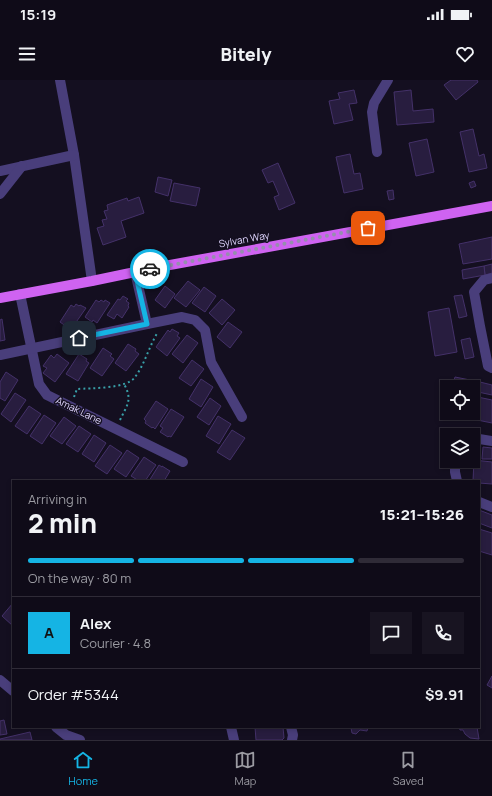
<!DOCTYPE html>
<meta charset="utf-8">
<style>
:root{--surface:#0f0b18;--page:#181421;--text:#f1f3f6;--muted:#9b9ba2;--line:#2f2b37;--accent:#15b4e4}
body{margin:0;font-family:Manrope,sans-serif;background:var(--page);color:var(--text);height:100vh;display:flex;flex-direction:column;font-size:15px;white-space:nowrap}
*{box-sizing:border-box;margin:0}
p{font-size:13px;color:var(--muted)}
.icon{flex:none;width:22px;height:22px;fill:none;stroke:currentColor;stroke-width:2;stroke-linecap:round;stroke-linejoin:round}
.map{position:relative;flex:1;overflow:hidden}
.drawer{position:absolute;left:12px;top:400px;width:468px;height:248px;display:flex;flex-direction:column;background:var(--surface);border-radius:0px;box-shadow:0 2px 6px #0003,0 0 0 1px var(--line)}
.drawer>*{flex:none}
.buttons{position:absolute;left:440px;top:300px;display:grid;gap:8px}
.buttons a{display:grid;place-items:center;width:40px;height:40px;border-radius:0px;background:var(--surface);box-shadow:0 2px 6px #0003,0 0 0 1px var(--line);font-size:20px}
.pin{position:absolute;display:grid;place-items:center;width:34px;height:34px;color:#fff;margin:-17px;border-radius:8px;box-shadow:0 2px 6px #0006}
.courier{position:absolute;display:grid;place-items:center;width:40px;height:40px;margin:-20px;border:3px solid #15b4e4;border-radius:50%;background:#fff;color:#222;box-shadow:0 1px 5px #0007}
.head em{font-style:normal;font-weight:800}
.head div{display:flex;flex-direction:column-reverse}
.head{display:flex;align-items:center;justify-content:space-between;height:68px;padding:0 16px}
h1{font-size:26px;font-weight:800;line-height:30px}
.bar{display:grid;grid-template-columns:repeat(4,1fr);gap:6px 4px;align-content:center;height:48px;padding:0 16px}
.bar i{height:5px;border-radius:3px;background:var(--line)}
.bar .selected{background:var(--accent)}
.bar p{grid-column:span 4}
.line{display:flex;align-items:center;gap:10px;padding:0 16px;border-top:1px solid var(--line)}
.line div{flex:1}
.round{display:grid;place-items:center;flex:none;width:42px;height:42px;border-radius:0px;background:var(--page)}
.status{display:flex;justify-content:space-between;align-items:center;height:28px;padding:0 20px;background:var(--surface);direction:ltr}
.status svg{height:11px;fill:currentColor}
header{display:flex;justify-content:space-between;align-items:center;height:52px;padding:0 16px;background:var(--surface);font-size:18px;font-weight:800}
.dock{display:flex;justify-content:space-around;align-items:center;height:56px;border-top:1px solid var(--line);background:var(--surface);font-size:11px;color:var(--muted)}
.dock a{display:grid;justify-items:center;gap:2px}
.dock .selected{color:var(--accent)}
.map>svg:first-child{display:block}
.building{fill:#281d3f;stroke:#443169}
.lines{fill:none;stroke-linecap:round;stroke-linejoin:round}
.path{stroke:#39a0a8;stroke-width:2;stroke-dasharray:2 3;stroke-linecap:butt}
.minor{stroke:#493e7b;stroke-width:10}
.major{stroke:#cf63f1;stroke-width:10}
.done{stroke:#968eae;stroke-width:4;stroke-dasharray:0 7.2}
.route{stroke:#15b4e4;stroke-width:5}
.labels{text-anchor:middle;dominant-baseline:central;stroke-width:3;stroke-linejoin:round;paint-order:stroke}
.street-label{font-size:10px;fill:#dcd2fb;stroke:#140f20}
</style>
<div class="status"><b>15:19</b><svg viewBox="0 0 49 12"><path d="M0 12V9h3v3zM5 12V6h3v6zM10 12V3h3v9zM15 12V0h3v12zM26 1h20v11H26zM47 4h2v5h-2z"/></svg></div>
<header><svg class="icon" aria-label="menu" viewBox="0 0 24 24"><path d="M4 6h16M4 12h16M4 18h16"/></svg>Bitely<svg class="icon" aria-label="heart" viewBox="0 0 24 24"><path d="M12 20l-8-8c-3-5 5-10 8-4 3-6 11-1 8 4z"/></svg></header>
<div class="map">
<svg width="492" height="660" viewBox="0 0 492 660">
<rect width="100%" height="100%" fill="#140f20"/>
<g class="building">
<polygon points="451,0 477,0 478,2 456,20 444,5"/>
<polygon points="354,10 357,23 349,24 353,40 334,44 329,21 340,19 338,13"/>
<polygon points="411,10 413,31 433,29 434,42 397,45 394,12"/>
<polygon points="473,49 479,76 484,74 487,88 469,92 460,52"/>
<polygon points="427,59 434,92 416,96 409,63"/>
<polygon points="350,74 354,94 360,93 363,109 344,113 336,77"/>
<polygon points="278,83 295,123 279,130 274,117 279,115 273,101 268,103 262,90"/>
<polygon points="158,97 172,100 168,116 155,112"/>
<polygon points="474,101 476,106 471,108 469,103"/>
<polygon points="174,103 200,108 196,126 170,121"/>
<polygon points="393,110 394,119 389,120 387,111"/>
<polygon points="139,117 144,133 121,141 126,157 103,165 97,148 104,146 102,140 107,139 104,131 108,130 107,125 127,118 128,121"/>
<polygon points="492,157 492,179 463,184 459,164"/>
<polygon points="492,184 492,193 485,195 484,186"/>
<polygon points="484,186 485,195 463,199 462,190"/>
<polygon points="188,201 200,210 186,227 174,218"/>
<polygon points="165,206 175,214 165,228 155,220"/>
<polygon points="204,207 216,216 205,232 192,223"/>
<polygon points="462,215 467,236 459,238 454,216"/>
<polygon points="123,216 128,219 126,221 129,223 128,226 129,227 122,238 117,234 114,239 107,235 118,219 120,220"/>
<polygon points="222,219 235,230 222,245 209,233"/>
<polygon points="96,220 99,222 101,220 104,222 105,220 110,223 97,243 93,240 92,242 85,237"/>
<polygon points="76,224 79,226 80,225 86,228 72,248 68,245 67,247 60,242 71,225 74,227"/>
<polygon points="449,228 457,272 435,276 428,232"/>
<polygon points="2,239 5,260 0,261 0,240"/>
<polygon points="228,242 242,252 230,268 217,257"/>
<polygon points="172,249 179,253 177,256 180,258 167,276 156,267 168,250 170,252"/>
<polygon points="187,255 198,263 183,283 172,274"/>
<polygon points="470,258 474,277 465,279 461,260"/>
<polygon points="128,264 136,269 135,271 139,274 126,291 115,283"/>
<polygon points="103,268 112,274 110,276 114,279 102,296 90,288"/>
<polygon points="57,274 69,283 55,302 43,293 47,288 43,286 51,275 54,278"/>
<polygon points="79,274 87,279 86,281 89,283 78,301 66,294"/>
<polygon points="192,280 204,289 191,306 179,298"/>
<polygon points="6,292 18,300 5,321 0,318 0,302"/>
<polygon points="455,297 475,301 473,310 473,307 452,307"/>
<polygon points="201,299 213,307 201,327 189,319"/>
<polygon points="480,302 492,305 492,315 478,312"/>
<polygon points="447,312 447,333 473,333 473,316 492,320 492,343 443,333"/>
<polygon points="15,313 26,320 11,342 1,334"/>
<polygon points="210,318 221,326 209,345 197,337"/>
<polygon points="156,321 168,329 155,349 153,347 152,348 145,343 146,341 144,339"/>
<polygon points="29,326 41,334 27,354 15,346"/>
<polygon points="171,329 184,337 171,357 169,356 168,357 160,352 163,348 160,346"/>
<polygon points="44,335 56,343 42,364 30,356"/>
<polygon points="218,336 231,344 219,364 206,356"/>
<polygon points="64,337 76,346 62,364 50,356"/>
<polygon points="79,346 91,354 78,372 66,364"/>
<polygon points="232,350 245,358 230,380 217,372"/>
<polygon points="94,355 106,363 94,382 82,374"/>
<polygon points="110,365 122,373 107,394 95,386"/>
<polygon points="483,367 492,368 492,379 482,379"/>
<polygon points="127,370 139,378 126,397 114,389"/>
<polygon points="144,377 156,385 145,401 139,401 131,396"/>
<polygon points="474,380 492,382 492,404 479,403 479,401 473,401"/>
<polygon points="159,385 162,387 162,386 170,391 164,401 149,401"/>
<polygon points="479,430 492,435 492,448 479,443"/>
<polygon points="479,449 492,453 492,475 479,471"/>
<polygon points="13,523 13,546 2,536"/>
<polygon points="492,596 492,608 487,605"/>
<polygon points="4,640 7,654 0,655 0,641"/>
<polygon points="255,647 285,647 283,647 284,658 282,660 256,660"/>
<polygon points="345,647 368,647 367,651 360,650 356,654 352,653 351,648"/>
<polygon points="459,647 477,647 479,659 470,658 465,654 463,650 460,650"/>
<polygon points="30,652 32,660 0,660 0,659"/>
</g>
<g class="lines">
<g class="path">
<path d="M74,317L77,309C91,308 127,309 135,297C145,284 149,266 158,252"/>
<path d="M120,340C127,325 133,320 124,304"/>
</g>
<g class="minor">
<polyline points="60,0 74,75 92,201"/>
<polyline points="377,72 372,32 374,23 388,0"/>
<polyline points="0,91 74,75"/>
<polyline points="0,114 22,86"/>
<polyline points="135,192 147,244"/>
<polyline points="492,198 484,200 474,212 480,246 488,286 492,288"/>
<polyline points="20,214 39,304 47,315 183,382"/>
<polyline points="0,275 147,244 182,237 195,240 205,250 211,282 242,337"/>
<polyline points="473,358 492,361"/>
<polyline points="455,381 455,392 457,401"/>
<polyline points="479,422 492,427"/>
<polyline points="0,600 13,611"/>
<polyline points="56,647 66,655 80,660"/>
<polyline points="231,647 234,660"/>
<polyline points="291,647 293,655 292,660"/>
</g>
<polyline class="major" points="0,218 92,201 159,187 492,126"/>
</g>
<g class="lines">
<polyline class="done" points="150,189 368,148"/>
<polyline class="route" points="79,258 147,244 135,192 150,189"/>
</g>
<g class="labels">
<g class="street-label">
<text transform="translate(244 159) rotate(-10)">Sylvan Way</text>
<text transform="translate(79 330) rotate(26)">Amak Lane</text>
</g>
</g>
</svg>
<div class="buttons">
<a><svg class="icon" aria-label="locate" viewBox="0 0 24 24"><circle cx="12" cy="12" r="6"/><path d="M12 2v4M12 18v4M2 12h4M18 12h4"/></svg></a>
<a><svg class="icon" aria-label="layers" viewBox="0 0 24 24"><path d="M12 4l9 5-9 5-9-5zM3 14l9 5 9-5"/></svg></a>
</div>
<div class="pin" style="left:368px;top:148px;background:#ea580c"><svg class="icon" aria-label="bag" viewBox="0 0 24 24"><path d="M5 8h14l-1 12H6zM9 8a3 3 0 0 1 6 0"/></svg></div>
<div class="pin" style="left:79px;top:258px;background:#1f2937"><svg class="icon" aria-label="home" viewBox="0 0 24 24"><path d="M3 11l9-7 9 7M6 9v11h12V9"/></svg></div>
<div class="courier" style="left:150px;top:189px"><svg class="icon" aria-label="car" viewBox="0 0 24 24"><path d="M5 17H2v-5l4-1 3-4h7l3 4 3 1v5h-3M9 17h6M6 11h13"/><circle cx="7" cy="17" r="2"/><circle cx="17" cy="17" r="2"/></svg></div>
<section class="drawer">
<div class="head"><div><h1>2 min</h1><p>Arriving in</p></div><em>15:21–15:26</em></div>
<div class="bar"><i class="selected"></i><i class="selected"></i><i class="selected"></i><i></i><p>On the way · 80 m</p></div>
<div class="line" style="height:72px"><b class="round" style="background:var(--accent);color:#111">A</b><div><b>Alex</b><p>Courier · 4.8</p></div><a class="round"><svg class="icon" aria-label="chat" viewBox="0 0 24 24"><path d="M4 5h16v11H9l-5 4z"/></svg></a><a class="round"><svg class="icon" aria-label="phone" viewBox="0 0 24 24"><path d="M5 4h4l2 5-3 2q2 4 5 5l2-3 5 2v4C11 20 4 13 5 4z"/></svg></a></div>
<div class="line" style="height:52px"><div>Order #5344</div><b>$9.91</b></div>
</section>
</div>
<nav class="dock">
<a class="selected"><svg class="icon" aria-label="home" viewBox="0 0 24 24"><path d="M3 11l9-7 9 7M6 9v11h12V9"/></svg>Home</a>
<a><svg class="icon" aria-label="map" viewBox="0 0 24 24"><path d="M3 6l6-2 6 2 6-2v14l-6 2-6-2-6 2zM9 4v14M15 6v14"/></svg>Map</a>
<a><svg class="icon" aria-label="saved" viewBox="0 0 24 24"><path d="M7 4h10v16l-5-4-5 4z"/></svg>Saved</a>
</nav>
